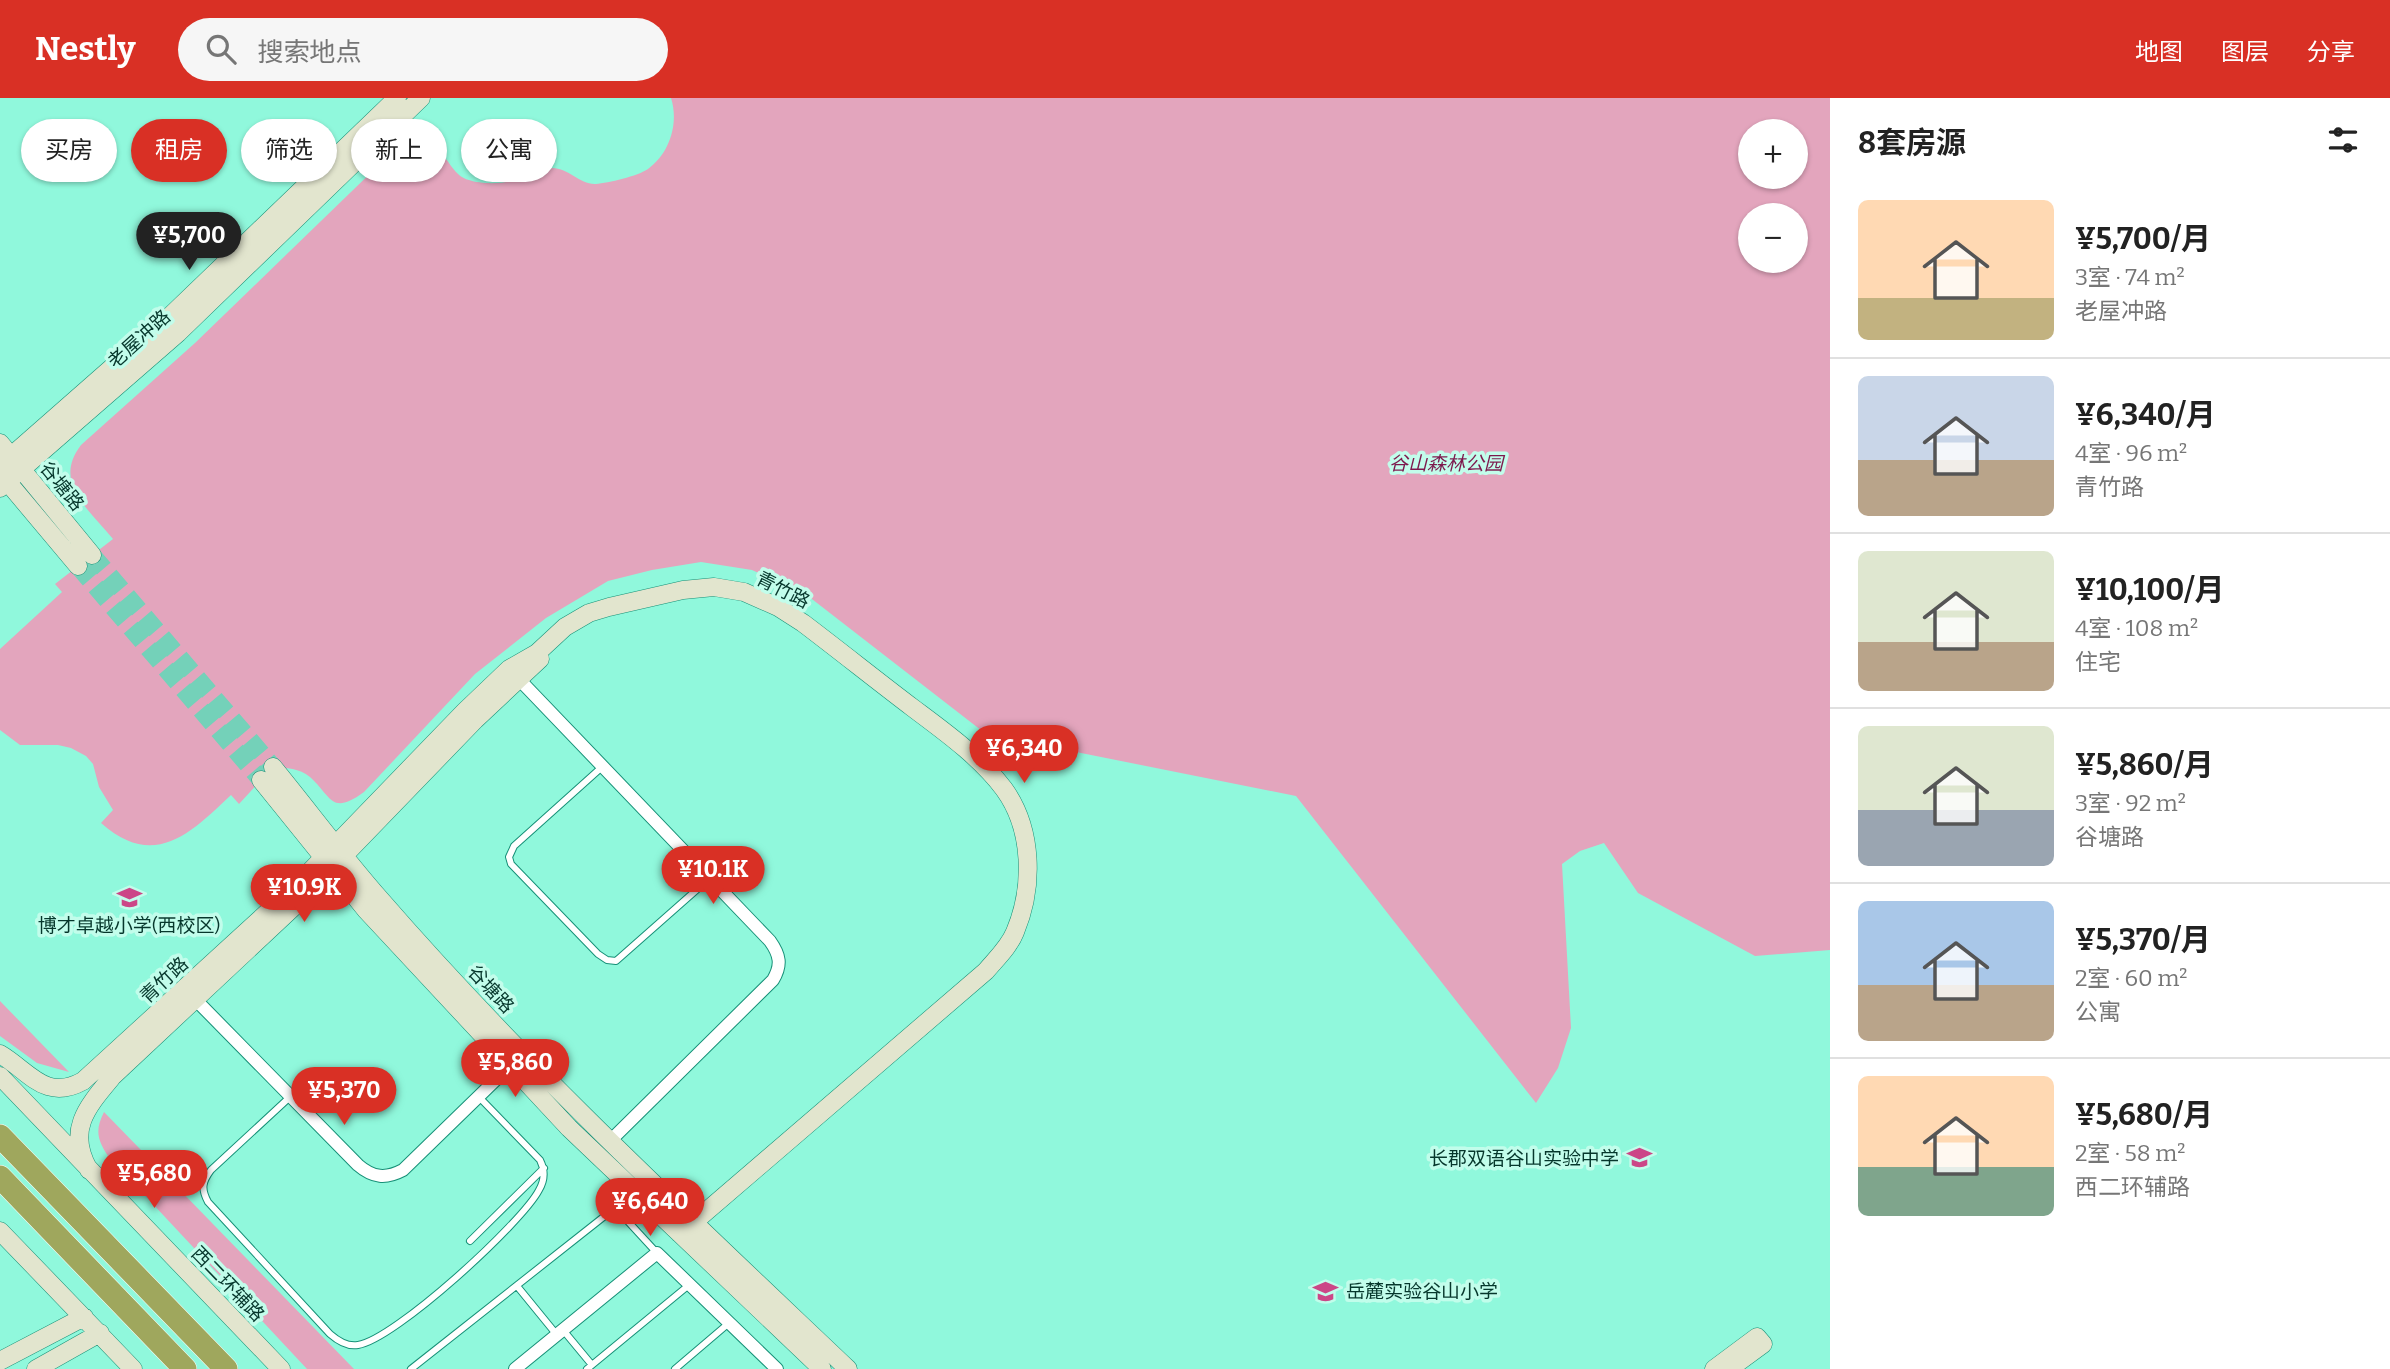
<!DOCTYPE html>
<html lang="zh">
<meta charset="utf-8">
<style>
:root{--surface:#fff;--page:#f6f6f6;--text:#222;--muted:#767676;--line:#e0e0e0;--accent:#d93025}
body{margin:0;font-family:Bitter,"Noto Sans SC",serif;background:var(--page);color:var(--text);height:100vh;display:flex;flex-direction:column;font-size:26px;white-space:nowrap}
*{box-sizing:border-box;margin:0}
p{font-size:23px;color:var(--muted)}
.icon{flex:none;width:38px;height:38px;fill:none;stroke:currentColor;stroke-width:2;stroke-linecap:round;stroke-linejoin:round}
.map{position:relative;flex:1;overflow:hidden}
.sheet{display:flex;flex-direction:column;background:var(--surface);width:560px}
.sheet>*{flex:none}
.hud{position:absolute;left:21px;top:21px;width:665px;height:63px;display:flex;gap:14px}
.tools{position:absolute;left:1738px;top:21px;display:grid;gap:14px}
.tools a{display:grid;place-items:center;width:70px;height:70px;border-radius:50%;background:var(--surface);box-shadow:0 2px 5px #0004;font-size:35px}
.price{position:absolute;translate:-50% -60px;padding:0 16px;border-radius:24px;background:var(--accent);color:#fff;font-size:23px;line-height:46px;filter:drop-shadow(0 2px 4px #0008)}
.price::after{content:'';position:absolute;left:50%;top:42px;width:21px;height:16px;margin-left:-10px;background:inherit;clip-path:polygon(0 0,100% 0,50% 100%)}
.price.active{background:#222;color:#fff}
ul{padding:0;list-style:none}
li{display:flex;align-items:center;gap:21px;height:175px;padding:0 28px}
li+li{border-top:2px solid var(--line)}
li span{display:grid;place-items:center;flex:none;width:196px;height:140px;border-radius:10px;color:#555}
li>.icon{margin-inline-start:auto}
span .icon{width:84px;height:84px;fill:#fffc;stroke-width:1}
li b{font-size:30px}
h2{display:flex;justify-content:space-between;align-items:center;height:84px;padding:0 28px;font-size:30px}
.tag{padding:0 24px;border-radius:32px;background:var(--surface);box-shadow:0 2px 5px #0004;font-size:24px;line-height:63px}
.tag.active{background:var(--accent);color:#fff}
header{display:flex;align-items:center;gap:42px;box-sizing:border-box;height:98px;padding:0 35px;background:var(--accent);color:#fff}
header strong{font-size:33px}
nav{display:flex;gap:38px;margin-inline-start:auto;font-size:24px}
.search{width:490px;height:63px;background:var(--page);display:flex;align-items:center;gap:18px;box-sizing:border-box;padding:0 24px;border-radius:38px;color:var(--muted);font-size:26px}
main{display:flex;flex:1;min-height:0}
.map>svg:first-child{display:block}
.green{fill:#e3a5bd;fill-rule:evenodd}
.lines{fill:none;stroke-linecap:round;stroke-linejoin:round}
.secondary-tunnel{stroke:#74d1b9;stroke-width:18;stroke-dasharray:18 9;stroke-linecap:butt}
.lane-casing{stroke:#169077;stroke-width:8}
.street-casing{stroke:#169077;stroke-width:14}
.secondary-casing{stroke:#169077;stroke-width:19}
.highway-casing{stroke:#fff;stroke-width:24}
.lane{stroke:#fff;stroke-width:6}
.street{stroke:#fff;stroke-width:12}
.secondary{stroke:#e2e5ce;stroke-width:18}
.highway{stroke:#9fa75d;stroke-width:23}
.labels{text-anchor:middle;dominant-baseline:central;stroke-width:7;stroke-linejoin:round;paint-order:stroke}
.street-label{font-size:19px;fill:#06372c;stroke:#c2fdeb}
.park-label{font-size:19px;font-style:italic;fill:#7d194d;stroke:#c2fdeb}
.poi-label{font-size:19px;fill:#06372c;stroke:#c2fdeb}
</style>
<header>
<strong>Nestly</strong>
<div class="search"><svg class="icon" aria-label="search" viewBox="0 0 24 24"><circle cx="10" cy="10" r="6"/><path d="M15 15l6 6"/></svg>搜索地点</div>
<nav><a>地图</a><a>图层</a><a>分享</a></nav>
</header>
<main>
<div class="map">
<svg width="1830" height="1271" viewBox="0 0 1830 1271">
<rect width="100%" height="100%" fill="#90f8dc"/>
<!-- green -->
<path class="green" d="M 671,0 L 1830,0 L 1830,852 L 1755,858 L 1638,795 L 1604,745 L 1580,753 L 1562,766 L 1571,930 L 1558,970 L 1536,1005 L 1296,698 L 986,636 L 808,498 L 752,472 L 701,464 L 652,472 L 608,483 L 546,520 L 475,576 L 364,694 C 331,718 332,699 310,679 C 299,670 287,670 273,669 L 239,706 L 231,697 C 190,736 154,772 101,725 L 113,712 L 99,689 L 93,666 L 86,658 L 71,650 L 58,647 L 20,647 L 0,632 L 0,551 L 62,494 L 55,486 L 113,441 C 89,411 52,385 81,347 L 195,245 L 414,33 C 422,40 432,45 439,53 C 450,63 454,78 469,82 C 480,86 500,86 511,83 C 524,80 538,70 552,70 C 569,70 580,87 596,86 C 608,85 638,78 648,71 C 670,55 679,25 671,0 ZM 1750,33 L 1796,33 L 1796,79 L 1750,79 ZM 1750,117 L 1796,117 L 1796,163 L 1750,163 Z
M 0,903 L 69,974 L 37,965 L 0,938 Z
M 104,1014 L 354,1271 L 307,1271 L 108,1058 C 97,1041 95,1032 104,1014 Z"/>
<g class="lines">
<!-- secondary-tunnel -->
<path class="secondary-tunnel" d="M 92,457 L 273,669
M 78,468 L 261,682"/>
<defs>
<path id="lane" d="M 602,669 L 514,748 L 509,759 L 511,766 L 598,856 L 607,862 L 616,863 L 710,780
M 291,998 L 211,1072 C 202,1084 201,1091 208,1104 L 330,1236 C 338,1243 347,1249 358,1247 C 394,1242 522,1125 539,1092 C 545,1082 545,1072 540,1062 L 479,999
M 470,1143 L 544,1070
M 517,1188 L 557,1237
M 563,1232 L 592,1267
M 411,1271 L 606,1117 L 614,1115 L 623,1118 L 657,1155
M 587,1271 L 689,1187
M 675,1271 L 729,1225"/>
<path id="street" d="M 514,576 L 770,843 C 780,857 782,867 773,882 L 609,1044
M 191,897 L 358,1067 C 373,1080 386,1081 403,1072 L 510,968
M 515,1271 L 657,1155 L 777,1271"/>
<path id="secondary" d="M 0,345 L 92,457
M 0,368 L 165,223 L 397,0
M 0,375 L 78,468
M 0,390 L 178,235 L 421,0
M 273,669 C 309,713 343,759 380,801 C 525,968 688,1119 848,1271
M 261,682 L 366,812 L 569,1030 L 822,1271
M 0,956 C 29,973 45,1004 83,983 L 293,791 L 465,613 L 509,571 L 537,555 L 565,529 L 589,515 L 609,509 L 683,492 L 714,489 L 744,494 L 778,509 L 803,525 C 840,553 876,582 913,610 C 945,634 980,659 1004,691 C 1033,731 1034,789 1015,834 C 1009,849 996,861 986,873 L 680,1136
M 0,978 L 281,1271
M 89,1072 C 66,1032 87,1009 113,978 L 302,801 L 475,622 L 540,561
M 0,1133 L 133,1271
M 0,1263 L 84,1219
M 36,1271 L 100,1235
M 1714,1271 L 1757,1239 L 1763,1246 L 1729,1271"/>
<path id="highway" d="M 0,1038 L 226,1271
M 0,1079 L 185,1271"/>
</defs>
<!-- lane casing -->
<use href="#lane" class="lane-casing"/>
<!-- street casing -->
<use href="#street" class="street-casing"/>
<!-- secondary casing -->
<use href="#secondary" class="secondary-casing"/>
<!-- highway casing -->
<use href="#highway" class="highway-casing"/>
<!-- lane -->
<use href="#lane" class="lane"/>
<!-- street -->
<use href="#street" class="street"/>
<!-- secondary -->
<use href="#secondary" class="secondary"/>
<!-- highway -->
<use href="#highway" class="highway"/>
</g>
<!-- icons -->
<defs>
<symbol id="school-bare" viewBox="-9 -9 18 18"><path d="M0-5L7-2L0 1L-7-2ZM-4 1L0 2.5L4 1V4Q0 6-4 4Z" fill="#cc4687" stroke="#c2fdeb" stroke-width="2.5" paint-order="stroke"/></symbol>
</defs>
<g fill-rule="evenodd">
<use href="#school-bare" x="112" y="782" width="35" height="35"/>
<use href="#school-bare" x="1622" y="1042" width="35" height="35"/>
<use href="#school-bare" x="1308" y="1176" width="35" height="35"/>
</g>
<g class="labels">
<!-- street labels -->
<g class="street-label">
<text transform="translate(139 241) rotate(-42)">老屋冲路</text>
<text transform="translate(62 388) rotate(51)">谷塘路</text>
<text transform="translate(783 492) rotate(27)">青竹路</text>
<text transform="translate(164 882) rotate(-43)">青竹路</text>
<text transform="translate(491 891) rotate(47)">谷塘路</text>
<text transform="translate(228 1186) rotate(46)">西二环辅路</text>
</g>
<!-- park labels -->
<g class="park-label">
<text x="1446" y="365">谷山森林公园</text>
</g>
<!-- poi labels -->
<g class="poi-label">
<text x="129" y="827">博才卓越小学(西校区)</text>
<text x="1619" y="1060" text-anchor="end">长郡双语谷山实验中学</text>
<text x="1346" y="1193" text-anchor="start">岳麓实验谷山小学</text>
</g>
</g>
</svg>
<div class="tools">
<a>+</a>
<a>−</a>
</div>
<b class="price active" style="left:189px;top:174px">¥5,700</b>
<b class="price" style="left:1024px;top:687px">¥6,340</b>
<b class="price" style="left:713px;top:808px">¥10.1K</b>
<b class="price" style="left:304px;top:826px">¥10.9K</b>
<b class="price" style="left:515px;top:1001px">¥5,860</b>
<b class="price" style="left:344px;top:1029px">¥5,370</b>
<b class="price" style="left:154px;top:1112px">¥5,680</b>
<b class="price" style="left:650px;top:1140px">¥6,640</b>
<div class="hud">
<a class="tag">买房</a>
<a class="tag active">租房</a>
<a class="tag">筛选</a>
<a class="tag">新上</a>
<a class="tag">公寓</a>
</div>
</div>
<section class="sheet">
<h2>8套房源<svg class="icon" aria-label="filters" viewBox="0 0 24 24"><path d="M4 7h16M4 17h16"/><circle cx="9" cy="7" r="2"/><circle cx="15" cy="17" r="2"/></svg></h2>
<ul>
<li><span style="background:linear-gradient(#ffd9b3 70%,#c2b280 0)"><svg class="icon" aria-label="home" viewBox="0 0 24 24"><path d="M3 11l9-7 9 7M6 9v11h12V9"/></svg></span><div><b>¥5,700/月</b><p>3室 · 74 m²</p><p>老屋冲路</p></div></li>
<li><span style="background:linear-gradient(#c9d6e8 60%,#b9a48a 0)"><svg class="icon" aria-label="home" viewBox="0 0 24 24"><path d="M3 11l9-7 9 7M6 9v11h12V9"/></svg></span><div><b>¥6,340/月</b><p>4室 · 96 m²</p><p>青竹路</p></div></li>
<li><span style="background:linear-gradient(#dfe7d0 65%,#b9a48a 0)"><svg class="icon" aria-label="home" viewBox="0 0 24 24"><path d="M3 11l9-7 9 7M6 9v11h12V9"/></svg></span><div><b>¥10,100/月</b><p>4室 · 108 m²</p><p>住宅</p></div></li>
<li><span style="background:linear-gradient(#dfe7d0 60%,#9aa5b1 0)"><svg class="icon" aria-label="home" viewBox="0 0 24 24"><path d="M3 11l9-7 9 7M6 9v11h12V9"/></svg></span><div><b>¥5,860/月</b><p>3室 · 92 m²</p><p>谷塘路</p></div></li>
<li><span style="background:linear-gradient(#a9c7e8 60%,#b9a48a 0)"><svg class="icon" aria-label="home" viewBox="0 0 24 24"><path d="M3 11l9-7 9 7M6 9v11h12V9"/></svg></span><div><b>¥5,370/月</b><p>2室 · 60 m²</p><p>公寓</p></div></li>
<li><span style="background:linear-gradient(#ffd9b3 65%,#7fa58c 0)"><svg class="icon" aria-label="home" viewBox="0 0 24 24"><path d="M3 11l9-7 9 7M6 9v11h12V9"/></svg></span><div><b>¥5,680/月</b><p>2室 · 58 m²</p><p>西二环辅路</p></div></li>
</ul>
</section>
</main>
